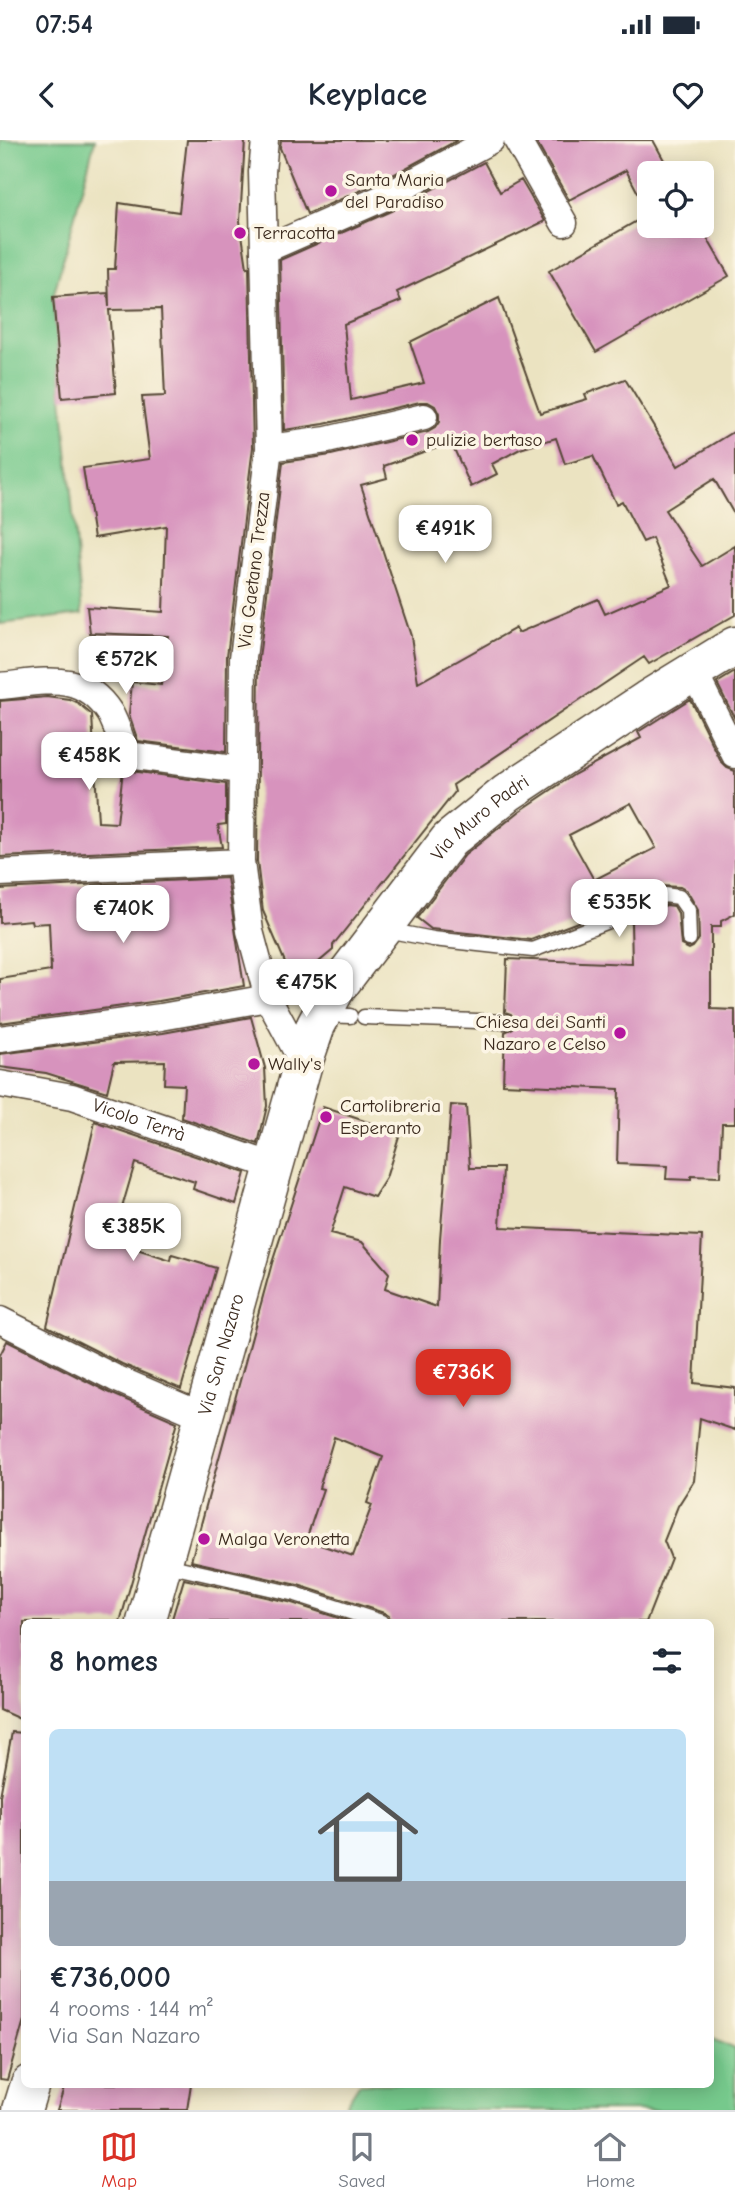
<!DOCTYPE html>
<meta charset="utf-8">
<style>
:root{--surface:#fff;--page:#f2f2f3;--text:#1f2937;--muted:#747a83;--line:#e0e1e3;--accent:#d93025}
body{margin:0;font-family:"Comic Neue",sans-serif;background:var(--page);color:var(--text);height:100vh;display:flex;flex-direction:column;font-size:26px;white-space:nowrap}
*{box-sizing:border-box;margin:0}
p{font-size:23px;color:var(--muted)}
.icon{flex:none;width:38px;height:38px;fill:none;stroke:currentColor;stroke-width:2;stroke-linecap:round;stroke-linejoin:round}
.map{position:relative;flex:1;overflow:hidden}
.drawer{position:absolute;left:21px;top:1479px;width:693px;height:469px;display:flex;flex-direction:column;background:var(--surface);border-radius:10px;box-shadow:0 4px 18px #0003}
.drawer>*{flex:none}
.buttons{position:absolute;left:637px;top:21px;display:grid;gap:14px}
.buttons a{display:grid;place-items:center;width:77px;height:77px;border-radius:10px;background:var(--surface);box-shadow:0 4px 18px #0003;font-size:35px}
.price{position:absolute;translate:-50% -60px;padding:0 16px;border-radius:14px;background:#fff;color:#222;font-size:23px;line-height:46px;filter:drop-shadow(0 2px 4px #0008)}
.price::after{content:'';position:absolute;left:50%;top:42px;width:21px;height:16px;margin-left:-10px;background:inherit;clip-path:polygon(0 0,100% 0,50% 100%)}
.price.current{background:var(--accent);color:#fff}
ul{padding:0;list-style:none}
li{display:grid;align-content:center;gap:14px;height:371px;padding:0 28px}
li span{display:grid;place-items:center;height:217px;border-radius:10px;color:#555}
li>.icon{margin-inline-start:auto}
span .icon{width:126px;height:126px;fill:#fffc;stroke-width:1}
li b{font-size:30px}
h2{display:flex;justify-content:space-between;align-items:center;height:84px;padding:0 28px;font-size:30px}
.status{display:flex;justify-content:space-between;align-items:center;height:49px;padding:0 35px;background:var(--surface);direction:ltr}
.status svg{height:19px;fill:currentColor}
header{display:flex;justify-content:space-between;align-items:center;height:91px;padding:0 28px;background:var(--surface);font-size:32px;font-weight:800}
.menu{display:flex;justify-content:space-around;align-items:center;height:98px;border-top:2px solid var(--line);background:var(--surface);font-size:19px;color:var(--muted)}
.menu a{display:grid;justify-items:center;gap:4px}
.menu .current{color:var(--accent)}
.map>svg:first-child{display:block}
.green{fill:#76c98c;stroke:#587a55;stroke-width:2}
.building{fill:#d793bd;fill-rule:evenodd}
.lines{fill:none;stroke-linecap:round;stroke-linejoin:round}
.lane-casing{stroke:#554636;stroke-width:17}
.street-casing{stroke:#554636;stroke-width:29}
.secondary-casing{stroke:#554636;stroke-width:41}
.lane{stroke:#fff;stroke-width:14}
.street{stroke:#fff;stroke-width:26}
.secondary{stroke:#fff;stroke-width:38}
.poi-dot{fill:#b5179e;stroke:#fcf5e5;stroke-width:2.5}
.labels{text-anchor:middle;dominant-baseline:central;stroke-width:7;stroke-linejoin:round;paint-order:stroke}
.poi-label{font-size:19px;fill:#3b2a1e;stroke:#fcf5e5;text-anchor:start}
.street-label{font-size:19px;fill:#3b2a1e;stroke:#fcf5e5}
</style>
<div class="status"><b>07:54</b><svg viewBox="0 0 49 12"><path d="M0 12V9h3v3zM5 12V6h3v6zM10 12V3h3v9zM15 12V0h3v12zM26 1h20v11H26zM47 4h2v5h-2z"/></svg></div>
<header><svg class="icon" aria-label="back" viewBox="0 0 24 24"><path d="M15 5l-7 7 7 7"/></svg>Keyplace<svg class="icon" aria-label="heart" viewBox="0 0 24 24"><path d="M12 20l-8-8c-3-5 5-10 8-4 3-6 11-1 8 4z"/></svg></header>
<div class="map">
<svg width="735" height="1970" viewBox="0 0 735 1970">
<rect width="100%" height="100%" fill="#fcf5e5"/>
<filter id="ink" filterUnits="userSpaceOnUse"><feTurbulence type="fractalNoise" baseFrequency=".0143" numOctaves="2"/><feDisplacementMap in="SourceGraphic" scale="14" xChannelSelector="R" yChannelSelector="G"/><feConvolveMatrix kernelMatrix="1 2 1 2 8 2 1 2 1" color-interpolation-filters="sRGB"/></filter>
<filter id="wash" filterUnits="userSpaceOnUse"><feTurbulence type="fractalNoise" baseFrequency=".00686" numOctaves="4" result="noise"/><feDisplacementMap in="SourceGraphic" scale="28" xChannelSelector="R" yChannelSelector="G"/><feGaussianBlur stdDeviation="1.57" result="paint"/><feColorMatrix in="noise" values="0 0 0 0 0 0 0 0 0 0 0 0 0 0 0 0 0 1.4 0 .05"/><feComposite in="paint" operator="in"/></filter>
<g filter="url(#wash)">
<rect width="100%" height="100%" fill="#ebe3c1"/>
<!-- green -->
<path class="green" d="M 0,0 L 95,0 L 53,157 L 82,474 L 0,484 Z
M 711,1898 L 735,1909 L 735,1970 L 342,1970 L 359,1944 L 710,1944 Z"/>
<g id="blocks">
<!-- building -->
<path class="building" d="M 187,0 L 245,0 L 240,81 L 247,128 L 249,127 L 253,307 L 227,516 L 226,612 L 138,601 L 129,575 L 132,542 L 161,545 L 168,496 L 90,493 L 87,467 L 163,472 L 166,386 L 94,398 L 83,328 L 150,319 L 142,257 L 165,256 L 161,169 L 109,170 L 116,253 L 62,258 L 53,157 L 108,153 L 109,167 L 108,129 L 115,129 L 119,63 L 179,72 Z
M 281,0 L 458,0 L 378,43 L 307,74 L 280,8 Z
M 535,0 L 653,0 L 671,33 L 649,33 L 649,74 L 626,30 L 569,60 Z
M 484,22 L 500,52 L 521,40 L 545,81 L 397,152 L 401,161 L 344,184 L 351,260 L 424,243 L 410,202 L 499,158 L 540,273 L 587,259 L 585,254 L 625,239 L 678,326 L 735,291 L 735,376 L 714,339 L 665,370 L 702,426 L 735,406 L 735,475 L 649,524 L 644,517 L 453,645 L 455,652 L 333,805 L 333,810 L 294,843 L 263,771 L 257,721 L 259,519 L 283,322 L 331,315 L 428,292 L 435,288 L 439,282 L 439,274 L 435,266 L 428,262 L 420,262 L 324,284 L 284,290 L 280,120 L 391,71 ZM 556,298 L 565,324 L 593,316 L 616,364 L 622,361 L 643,402 L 652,398 L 671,445 L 605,474 L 598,459 L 518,493 L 516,488 L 418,543 L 411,496 L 361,345 L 387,338 L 384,326 L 451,302 L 471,347 L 497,334 L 492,324 L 520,309 Z
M 649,74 L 649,86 L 700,86 L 729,136 L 596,212 L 549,131 Z
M 735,532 L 735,579 L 717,543 Z
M 47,557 L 70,560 L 79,564 L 92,575 L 98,682 L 117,683 L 123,630 L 226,644 L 226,684 L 218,685 L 222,707 L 0,717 L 0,561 Z
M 690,559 L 721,622 L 727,628 L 735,631 L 735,774 L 721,781 L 721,787 L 711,787 L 711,869 L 735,870 L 735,983 L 722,983 L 720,1037 L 691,1036 L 691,1040 L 666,1039 L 667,1026 L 617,1024 L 619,949 L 503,944 L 505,892 L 513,888 L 515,882 L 511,874 L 505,872 L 507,819 L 632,824 L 631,782 L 666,765 L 674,766 L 678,773 L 681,805 L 689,809 L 693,807 L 699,799 L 698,770 L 687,751 L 680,747 L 660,746 L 627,763 L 531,800 L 431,789 L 417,778 L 465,715 L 520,671 L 575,634 L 641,598 L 638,592 ZM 631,663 L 656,708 L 594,740 L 569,695 Z
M 227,738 L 244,846 L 159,861 L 0,883 L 0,839 L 51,831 L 49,783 L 32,784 L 31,780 L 0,783 L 0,749 Z
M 251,877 L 265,928 L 267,966 L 258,1004 L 182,978 L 184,945 L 164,944 L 165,921 L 114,922 L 107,952 L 46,933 L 0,927 L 0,914 L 163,893 Z
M 451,965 L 466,966 L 470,1028 L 503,1028 L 500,1087 L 702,1096 L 694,1243 L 735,1248 L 735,1290 L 700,1278 L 694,1341 L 678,1366 L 664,1401 L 671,1418 L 646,1482 L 390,1482 L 389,1476 L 384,1473 L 298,1445 L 191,1421 L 272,1123 L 323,967 L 400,993 L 386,1038 L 374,1057 L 345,1047 L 330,1094 L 362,1102 L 389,1133 L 385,1149 L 437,1167 L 440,1099 ZM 334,1297 L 383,1317 L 367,1363 L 372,1365 L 353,1416 L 306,1400 L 323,1349 L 319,1348 Z
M 95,982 L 245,1033 L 236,1064 L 193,1049 L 195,1042 L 135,1023 L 112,1102 L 171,1121 L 172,1115 L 216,1128 L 181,1249 L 122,1224 L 47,1186 Z
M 7,1201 L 108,1252 L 177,1282 L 120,1482 L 24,1482 L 24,1581 L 0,1570 L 0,1215 Z
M 184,1439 L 292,1463 L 351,1482 L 171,1482 Z
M 12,1592 L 24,1593 L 24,1880 L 7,1940 L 0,1939 L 0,1656 Z
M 65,1944 L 191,1944 L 187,1970 L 57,1970 Z"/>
</g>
</g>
<g filter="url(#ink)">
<use href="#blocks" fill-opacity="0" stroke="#554636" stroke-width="2"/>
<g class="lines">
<defs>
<path id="lane" d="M 386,790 L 433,799 L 533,810 L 631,772 L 664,755 L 679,757 L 688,770 L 689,799
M 323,875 L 350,876
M 364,877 L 505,882
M 162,1424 L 295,1454 L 381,1482"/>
<g id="street">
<path d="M 265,0 L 262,32 L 269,308 L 243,518 L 241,722 L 250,791 L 268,858 L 303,923"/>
<path d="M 517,0 L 564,83"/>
<path d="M 264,110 L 385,57 L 491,0"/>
<path d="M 269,308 L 327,300 L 424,277"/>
<path d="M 694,532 L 735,615"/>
<path d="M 0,546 C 44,542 82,530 110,573 C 117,585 121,602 127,615 L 241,630"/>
<path d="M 0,733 L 241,722"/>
<path d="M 0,899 L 161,877 L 268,858"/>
<path id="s1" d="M 0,944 L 72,957 L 273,1026"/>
<path d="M 0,1180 L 115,1238 L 203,1276"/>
</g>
<g id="secondary">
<path id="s2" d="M 146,1482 L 303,923 L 316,885 L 335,850 L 449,700 L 507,653 L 647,560 L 735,506"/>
<path d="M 22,1970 L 30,1944"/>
</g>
</defs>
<!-- lane casing -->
<use href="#lane" class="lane-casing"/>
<!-- street casing -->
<use href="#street" class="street-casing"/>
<!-- secondary casing -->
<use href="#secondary" class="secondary-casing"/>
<!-- lane -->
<use href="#lane" class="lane"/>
<!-- street -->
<use href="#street" class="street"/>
<!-- secondary -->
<use href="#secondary" class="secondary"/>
</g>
</g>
<!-- markers -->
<g class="poi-dot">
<circle cx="331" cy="51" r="7"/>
<circle cx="240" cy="93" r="7"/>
<circle cx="412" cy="300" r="7"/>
<circle cx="620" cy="893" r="7"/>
<circle cx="254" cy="924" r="7"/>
<circle cx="326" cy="977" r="7"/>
<circle cx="204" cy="1399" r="7"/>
</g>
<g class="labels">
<!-- poi labels -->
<g class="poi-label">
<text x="345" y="40">Santa Maria<tspan x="345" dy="22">del Paradiso</tspan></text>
<text x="254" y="93">Terracotta</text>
<text x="426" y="300">pulizie bertaso</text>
<text x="606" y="882" text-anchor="end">Chiesa dei Santi<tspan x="606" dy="22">Nazaro e Celso</tspan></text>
<text x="268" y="924">Wally's</text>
<text x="340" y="966">Cartolibreria<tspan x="340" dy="22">Esperanto</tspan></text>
<text x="218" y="1399">Malga Veronetta</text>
</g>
<!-- street labels -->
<g class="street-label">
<text transform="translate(254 430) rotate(-83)">Via Gaetano Trezza</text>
<text stroke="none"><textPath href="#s2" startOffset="887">Via Muro Padri</textPath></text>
<text stroke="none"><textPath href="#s1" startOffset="144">Vicolo Terrà</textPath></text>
<text stroke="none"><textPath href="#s2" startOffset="278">Via San Nazaro</textPath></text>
</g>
</g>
</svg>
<div class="buttons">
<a><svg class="icon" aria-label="locate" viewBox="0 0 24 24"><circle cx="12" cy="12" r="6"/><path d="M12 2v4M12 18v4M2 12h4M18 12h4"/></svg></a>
</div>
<b class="price" style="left:445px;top:425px">€491K</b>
<b class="price" style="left:126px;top:556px">€572K</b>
<b class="price" style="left:89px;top:652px">€458K</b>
<b class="price" style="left:619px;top:799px">€535K</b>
<b class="price" style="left:123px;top:805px">€740K</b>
<b class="price" style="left:306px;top:879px">€475K</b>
<b class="price" style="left:133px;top:1123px">€385K</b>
<b class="price current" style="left:463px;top:1269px">€736K</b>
<section class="drawer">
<h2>8 homes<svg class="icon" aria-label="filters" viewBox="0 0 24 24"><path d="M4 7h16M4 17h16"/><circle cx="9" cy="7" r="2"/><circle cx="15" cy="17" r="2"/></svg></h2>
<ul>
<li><span style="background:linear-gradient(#bfe0f5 70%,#9aa5b1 0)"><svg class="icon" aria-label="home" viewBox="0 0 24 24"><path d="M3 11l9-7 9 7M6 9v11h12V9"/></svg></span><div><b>€736,000</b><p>4 rooms · 144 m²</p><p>Via San Nazaro</p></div></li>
</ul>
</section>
</div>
<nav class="menu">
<a class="current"><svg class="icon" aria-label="map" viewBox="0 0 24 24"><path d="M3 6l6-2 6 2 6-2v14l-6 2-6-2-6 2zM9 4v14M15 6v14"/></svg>Map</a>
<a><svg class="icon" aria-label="saved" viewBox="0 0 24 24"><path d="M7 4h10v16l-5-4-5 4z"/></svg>Saved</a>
<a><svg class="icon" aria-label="home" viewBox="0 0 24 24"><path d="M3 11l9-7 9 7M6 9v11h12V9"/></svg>Home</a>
</nav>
